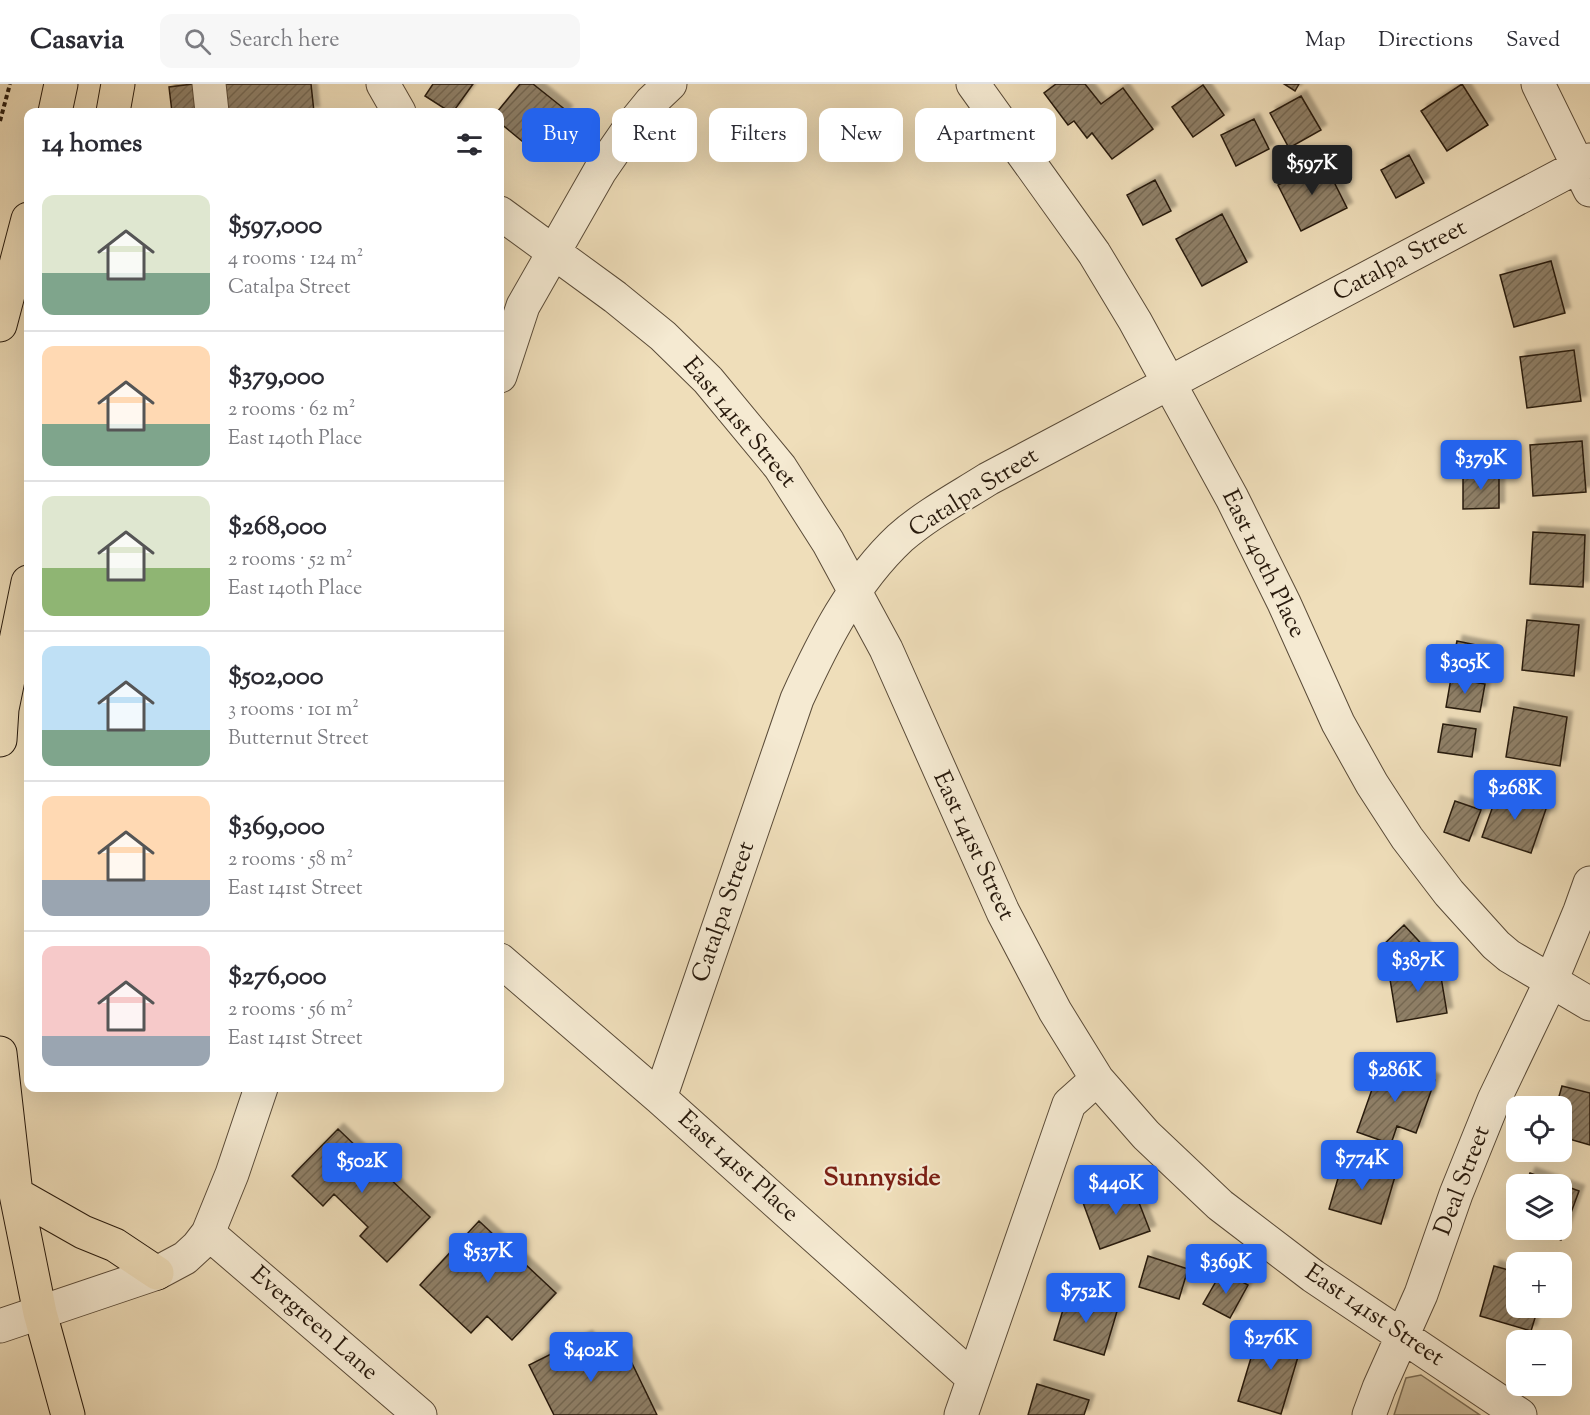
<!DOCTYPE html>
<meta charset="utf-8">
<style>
:root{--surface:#fff;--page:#f7f7f7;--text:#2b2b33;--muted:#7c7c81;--line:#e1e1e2;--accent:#2563eb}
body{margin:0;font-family:"Sorts Mill Goudy",serif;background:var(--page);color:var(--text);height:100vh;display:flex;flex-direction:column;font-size:22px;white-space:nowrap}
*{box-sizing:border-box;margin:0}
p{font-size:20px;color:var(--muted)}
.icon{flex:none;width:33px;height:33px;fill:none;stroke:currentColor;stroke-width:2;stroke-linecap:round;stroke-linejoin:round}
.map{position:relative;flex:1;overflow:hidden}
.sheet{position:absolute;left:24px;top:24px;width:480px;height:984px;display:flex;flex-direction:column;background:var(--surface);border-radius:12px;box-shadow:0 6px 24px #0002}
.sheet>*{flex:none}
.hud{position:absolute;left:522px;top:24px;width:570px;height:54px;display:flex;gap:12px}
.controls{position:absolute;left:1506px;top:1012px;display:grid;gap:12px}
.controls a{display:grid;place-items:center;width:66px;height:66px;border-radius:12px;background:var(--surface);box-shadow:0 6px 24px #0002;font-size:30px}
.price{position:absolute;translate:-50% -51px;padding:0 14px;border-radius:6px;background:var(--accent);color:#fff;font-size:20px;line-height:39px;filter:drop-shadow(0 2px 3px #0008)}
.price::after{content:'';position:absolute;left:50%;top:36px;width:18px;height:14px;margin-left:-9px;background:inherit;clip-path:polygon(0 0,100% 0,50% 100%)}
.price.active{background:#222;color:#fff}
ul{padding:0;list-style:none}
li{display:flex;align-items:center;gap:18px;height:150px;padding:0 18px}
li+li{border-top:2px solid var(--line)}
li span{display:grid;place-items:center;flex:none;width:168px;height:120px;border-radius:12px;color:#555}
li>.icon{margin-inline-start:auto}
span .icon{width:72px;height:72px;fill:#fffc;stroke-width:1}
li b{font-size:26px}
h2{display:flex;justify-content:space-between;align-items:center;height:72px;padding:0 18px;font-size:26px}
.tag{padding:0 21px;border-radius:12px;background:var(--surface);box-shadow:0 6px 24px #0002;font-size:21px;line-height:54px}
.tag.active{background:var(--accent);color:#fff}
header{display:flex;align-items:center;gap:36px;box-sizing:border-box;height:84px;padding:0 30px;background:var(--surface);border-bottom:2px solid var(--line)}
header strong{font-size:28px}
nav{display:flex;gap:33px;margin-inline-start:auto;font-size:21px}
.search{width:420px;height:54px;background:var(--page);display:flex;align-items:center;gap:15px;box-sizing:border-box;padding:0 21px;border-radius:12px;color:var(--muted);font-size:22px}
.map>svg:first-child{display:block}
.green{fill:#cdbd9d;stroke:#7a6c55;stroke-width:1.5}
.building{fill:url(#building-hatch);stroke:#281a0d;stroke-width:1.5;filter:url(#shadow)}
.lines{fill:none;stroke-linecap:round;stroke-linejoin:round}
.minor-casing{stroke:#5a4b38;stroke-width:35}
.major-casing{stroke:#281a0d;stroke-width:35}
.path{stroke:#281a0d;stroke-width:4;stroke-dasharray:4.5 3;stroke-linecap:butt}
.minor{stroke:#f5ead2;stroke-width:33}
.major{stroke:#efdeba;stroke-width:33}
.labels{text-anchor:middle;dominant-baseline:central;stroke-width:4.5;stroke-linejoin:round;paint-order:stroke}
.street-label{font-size:24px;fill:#281a0d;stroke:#f5ead2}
.neighbourhood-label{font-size:26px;font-weight:bold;fill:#7a1f14;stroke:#f5ead2}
</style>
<header>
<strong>Casavia</strong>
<div class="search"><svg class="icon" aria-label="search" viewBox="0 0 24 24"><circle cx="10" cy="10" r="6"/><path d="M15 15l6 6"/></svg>Search here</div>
<nav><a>Map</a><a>Directions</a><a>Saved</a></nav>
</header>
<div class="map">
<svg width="1590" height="1331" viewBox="0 0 1590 1331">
<defs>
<pattern id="building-hatch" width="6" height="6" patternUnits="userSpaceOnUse" patternTransform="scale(1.5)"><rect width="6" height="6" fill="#8f8067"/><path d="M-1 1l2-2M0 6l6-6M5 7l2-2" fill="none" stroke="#756853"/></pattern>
<filter id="shadow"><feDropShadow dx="5.5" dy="-5.5" stdDeviation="1.5" flood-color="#0004"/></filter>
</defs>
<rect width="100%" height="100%" fill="#efdeba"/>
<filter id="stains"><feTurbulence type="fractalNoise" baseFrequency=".00333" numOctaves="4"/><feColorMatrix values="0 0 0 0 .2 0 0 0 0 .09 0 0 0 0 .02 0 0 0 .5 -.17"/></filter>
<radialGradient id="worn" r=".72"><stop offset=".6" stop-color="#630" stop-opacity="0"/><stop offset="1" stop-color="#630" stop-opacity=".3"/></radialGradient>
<!-- green -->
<path class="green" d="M 1421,1291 L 1480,1331 L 1394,1331 L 1406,1294 Z"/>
<!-- building -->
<path class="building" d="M 193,0 L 311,0 L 314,28 L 172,28 L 169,3 Z
M 433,0 L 473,0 L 453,28 L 450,28 L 425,12 Z
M 520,0 L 533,0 L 567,27 L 534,67 L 500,39 L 500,28 L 497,28 Z
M 1056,0 L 1085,0 L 1101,20 L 1123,4 L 1153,45 L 1112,75 L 1092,49 L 1087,54 L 1074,37 L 1068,41 L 1044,9 Z
M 1284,0 L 1299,0 L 1295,7 Z
M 1462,0 L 1488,41 L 1447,67 L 1421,27 Z
M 1203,1 L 1224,31 L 1193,53 L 1172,23 Z
M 1301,12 L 1321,46 L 1289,64 L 1270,29 Z
M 1254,35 L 1269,65 L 1236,82 L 1221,51 Z
M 1409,71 L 1424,99 L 1396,114 L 1381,86 Z
M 1324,78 L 1347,124 L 1301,147 L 1278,101 Z
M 1155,96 L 1171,127 L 1143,141 L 1127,111 Z
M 1222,130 L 1247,178 L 1202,202 L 1176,155 Z
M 1551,177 L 1565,229 L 1514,243 L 1500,191 Z
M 1574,266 L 1581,317 L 1527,324 L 1520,273 Z
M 1582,357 L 1586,408 L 1533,412 L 1530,361 Z
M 1463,390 L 1499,390 L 1499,424 L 1463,425 Z
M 1533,448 L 1585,451 L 1583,503 L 1530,500 Z
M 1527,536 L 1579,541 L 1574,592 L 1522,586 Z
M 1457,557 L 1491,564 L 1485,596 L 1450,589 Z
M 1451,594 L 1485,600 L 1480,628 L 1446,623 Z
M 1514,623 L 1567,633 L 1560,682 L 1506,673 Z
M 1443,640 L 1476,645 L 1472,673 L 1438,668 Z
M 1499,705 L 1547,722 L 1531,769 L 1482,753 Z
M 1455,717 L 1481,726 L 1469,757 L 1444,748 Z
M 1404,841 L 1428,867 L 1404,889 L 1380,864 Z
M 1439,881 L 1447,929 L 1397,938 L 1389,889 Z
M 1382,977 L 1435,996 L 1416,1049 L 1397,1042 L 1391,1060 L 1357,1048 Z
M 1562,1002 L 1590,1009 L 1590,1061 L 1562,1053 L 1562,1023 L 1556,1023 Z
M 338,1045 L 430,1133 L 387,1178 L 360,1152 L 368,1143 L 334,1110 L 323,1122 L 292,1092 Z
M 1344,1074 L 1396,1089 L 1381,1140 L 1329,1125 Z
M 1530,1089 L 1579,1107 L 1561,1156 L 1536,1146 L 1562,1146 L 1562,1101 L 1525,1101 Z
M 1131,1098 L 1150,1147 L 1100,1165 L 1082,1116 Z
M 479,1137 L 556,1209 L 512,1256 L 487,1232 L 471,1249 L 420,1201 Z
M 1148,1172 L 1188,1185 L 1179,1215 L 1139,1203 Z
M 1494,1182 L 1516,1188 L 1516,1224 L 1538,1224 L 1531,1247 L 1480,1232 Z
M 1222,1187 L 1248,1201 L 1230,1234 L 1203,1220 Z
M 1068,1209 L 1118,1224 L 1104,1271 L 1054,1256 Z
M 1260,1244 L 1303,1256 L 1281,1330 L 1238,1317 Z
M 587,1252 L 602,1282 L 627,1269 L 657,1331 L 554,1331 L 529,1281 Z
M 1037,1300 L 1089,1316 L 1084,1331 L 1028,1331 Z"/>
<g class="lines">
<defs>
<path id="minor" d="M 209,0 L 212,28
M 383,0 L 399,28
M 973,0 L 1094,169 L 1135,237 L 1232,414 L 1284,519 L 1338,639 L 1372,700 L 1407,754 L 1449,809 L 1496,861 L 1509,872 L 1590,920
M 1538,0 L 1590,106
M 500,129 L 615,213 L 663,252 L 708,296 L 780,383 L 828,458 L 886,565 L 1003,828 L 1055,927 L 1097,995 L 1146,1051 L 1220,1121 L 1313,1192 L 1520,1331
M 500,292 L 523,222 L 600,87 L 629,45 L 651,18 L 670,0
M 500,876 L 660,1014 L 973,1294
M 660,1014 L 797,615 C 823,558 853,498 900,454 C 926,431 958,414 988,395 L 1590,76
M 208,1149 L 420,1331
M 0,1242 L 157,1189 L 185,1174 L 198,1162 L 208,1149 L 232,1090 L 261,1004
M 961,1331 L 1069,1020 L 1097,995
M 1369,1331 L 1379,1304 L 1421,1210 L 1456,1110 L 1494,1016 L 1551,897 L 1580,827 L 1590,799"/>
<path id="major" d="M 55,28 L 61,0
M 113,28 L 118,0
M 0,241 L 28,135
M 0,656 L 2,625 L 28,498
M 0,969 L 16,1110 L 40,1229 L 68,1331
M 16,1110 L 83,1148 L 115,1161 L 157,1189"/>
</defs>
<!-- minor casing -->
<use href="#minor" class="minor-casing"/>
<!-- major casing -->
<use href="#major" class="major-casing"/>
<!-- path -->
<path class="path" d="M 0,37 L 10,0"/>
<!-- minor -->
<use href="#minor" class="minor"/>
<!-- major -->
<use href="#major" class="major"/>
</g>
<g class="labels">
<!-- street labels -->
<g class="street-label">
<text transform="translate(1400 177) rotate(-28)">Catalpa Street</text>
<text transform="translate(739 339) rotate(50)">East 141st Street</text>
<text transform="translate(974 409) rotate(-32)">Catalpa Street</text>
<text transform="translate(1263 480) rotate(64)">East 140th Place</text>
<text transform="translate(973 762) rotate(65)">East 141st Street</text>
<text transform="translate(724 828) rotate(-71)">Catalpa Street</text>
<text transform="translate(738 1083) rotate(42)">East 141st Place</text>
<text transform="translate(1463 1097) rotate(-69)">Deal Street</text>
<text transform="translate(1374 1232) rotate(34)">East 141st Street</text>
<text transform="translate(314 1240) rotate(41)">Evergreen Lane</text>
</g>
<!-- neighbourhood labels -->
<g class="neighbourhood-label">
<text x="882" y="1094">Sunnyside</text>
</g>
</g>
<rect width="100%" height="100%" filter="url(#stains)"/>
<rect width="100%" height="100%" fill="url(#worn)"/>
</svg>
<div class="controls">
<a><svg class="icon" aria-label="locate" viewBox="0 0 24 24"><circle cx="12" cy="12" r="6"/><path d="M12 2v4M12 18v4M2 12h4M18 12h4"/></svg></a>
<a><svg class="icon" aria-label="layers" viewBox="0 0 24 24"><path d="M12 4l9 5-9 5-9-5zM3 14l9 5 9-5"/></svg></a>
<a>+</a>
<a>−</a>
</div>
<b class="price active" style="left:1312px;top:112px">$597K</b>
<b class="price" style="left:1481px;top:407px">$379K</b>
<b class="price" style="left:1465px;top:611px">$305K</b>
<b class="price" style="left:1515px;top:737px">$268K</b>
<b class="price" style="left:1418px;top:909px">$387K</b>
<b class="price" style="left:1395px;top:1019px">$286K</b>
<b class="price" style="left:1362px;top:1107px">$774K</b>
<b class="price" style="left:362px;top:1110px">$502K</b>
<b class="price" style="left:1116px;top:1132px">$440K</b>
<b class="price" style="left:488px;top:1200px">$537K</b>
<b class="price" style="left:1226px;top:1211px">$369K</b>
<b class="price" style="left:1086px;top:1240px">$752K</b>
<b class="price" style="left:1271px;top:1287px">$276K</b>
<b class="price" style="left:591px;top:1299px">$402K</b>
<div class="hud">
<a class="tag active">Buy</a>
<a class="tag">Rent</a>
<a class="tag">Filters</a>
<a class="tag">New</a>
<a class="tag">Apartment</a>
</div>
<section class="sheet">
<h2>14 homes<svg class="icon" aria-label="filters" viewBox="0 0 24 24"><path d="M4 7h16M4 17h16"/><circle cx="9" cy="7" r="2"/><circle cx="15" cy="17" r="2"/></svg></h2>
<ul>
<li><span style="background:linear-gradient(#dfe7d0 65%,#7fa58c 0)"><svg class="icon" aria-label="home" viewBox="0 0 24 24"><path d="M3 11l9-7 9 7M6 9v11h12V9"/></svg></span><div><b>$597,000</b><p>4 rooms · 124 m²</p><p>Catalpa Street</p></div></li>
<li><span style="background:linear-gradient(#ffd9b3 65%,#7fa58c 0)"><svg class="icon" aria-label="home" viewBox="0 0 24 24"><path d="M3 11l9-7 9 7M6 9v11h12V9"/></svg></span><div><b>$379,000</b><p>2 rooms · 62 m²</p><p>East 140th Place</p></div></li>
<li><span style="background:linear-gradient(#dfe7d0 60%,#8fb573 0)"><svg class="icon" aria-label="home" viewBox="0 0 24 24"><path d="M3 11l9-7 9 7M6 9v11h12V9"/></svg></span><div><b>$268,000</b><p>2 rooms · 52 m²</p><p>East 140th Place</p></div></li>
<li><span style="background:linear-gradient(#bfe0f5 70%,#7fa58c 0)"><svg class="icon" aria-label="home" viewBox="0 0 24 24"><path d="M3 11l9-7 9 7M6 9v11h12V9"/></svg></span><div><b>$502,000</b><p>3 rooms · 101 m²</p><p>Butternut Street</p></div></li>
<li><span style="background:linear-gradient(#ffd9b3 70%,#9aa5b1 0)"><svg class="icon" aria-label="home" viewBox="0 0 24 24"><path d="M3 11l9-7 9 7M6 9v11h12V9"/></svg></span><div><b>$369,000</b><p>2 rooms · 58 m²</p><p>East 141st Street</p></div></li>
<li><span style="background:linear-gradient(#f6c9c9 75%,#9aa5b1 0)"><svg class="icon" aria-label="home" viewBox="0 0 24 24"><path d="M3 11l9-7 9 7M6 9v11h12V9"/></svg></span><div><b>$276,000</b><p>2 rooms · 56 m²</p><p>East 141st Street</p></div></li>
</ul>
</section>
</div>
